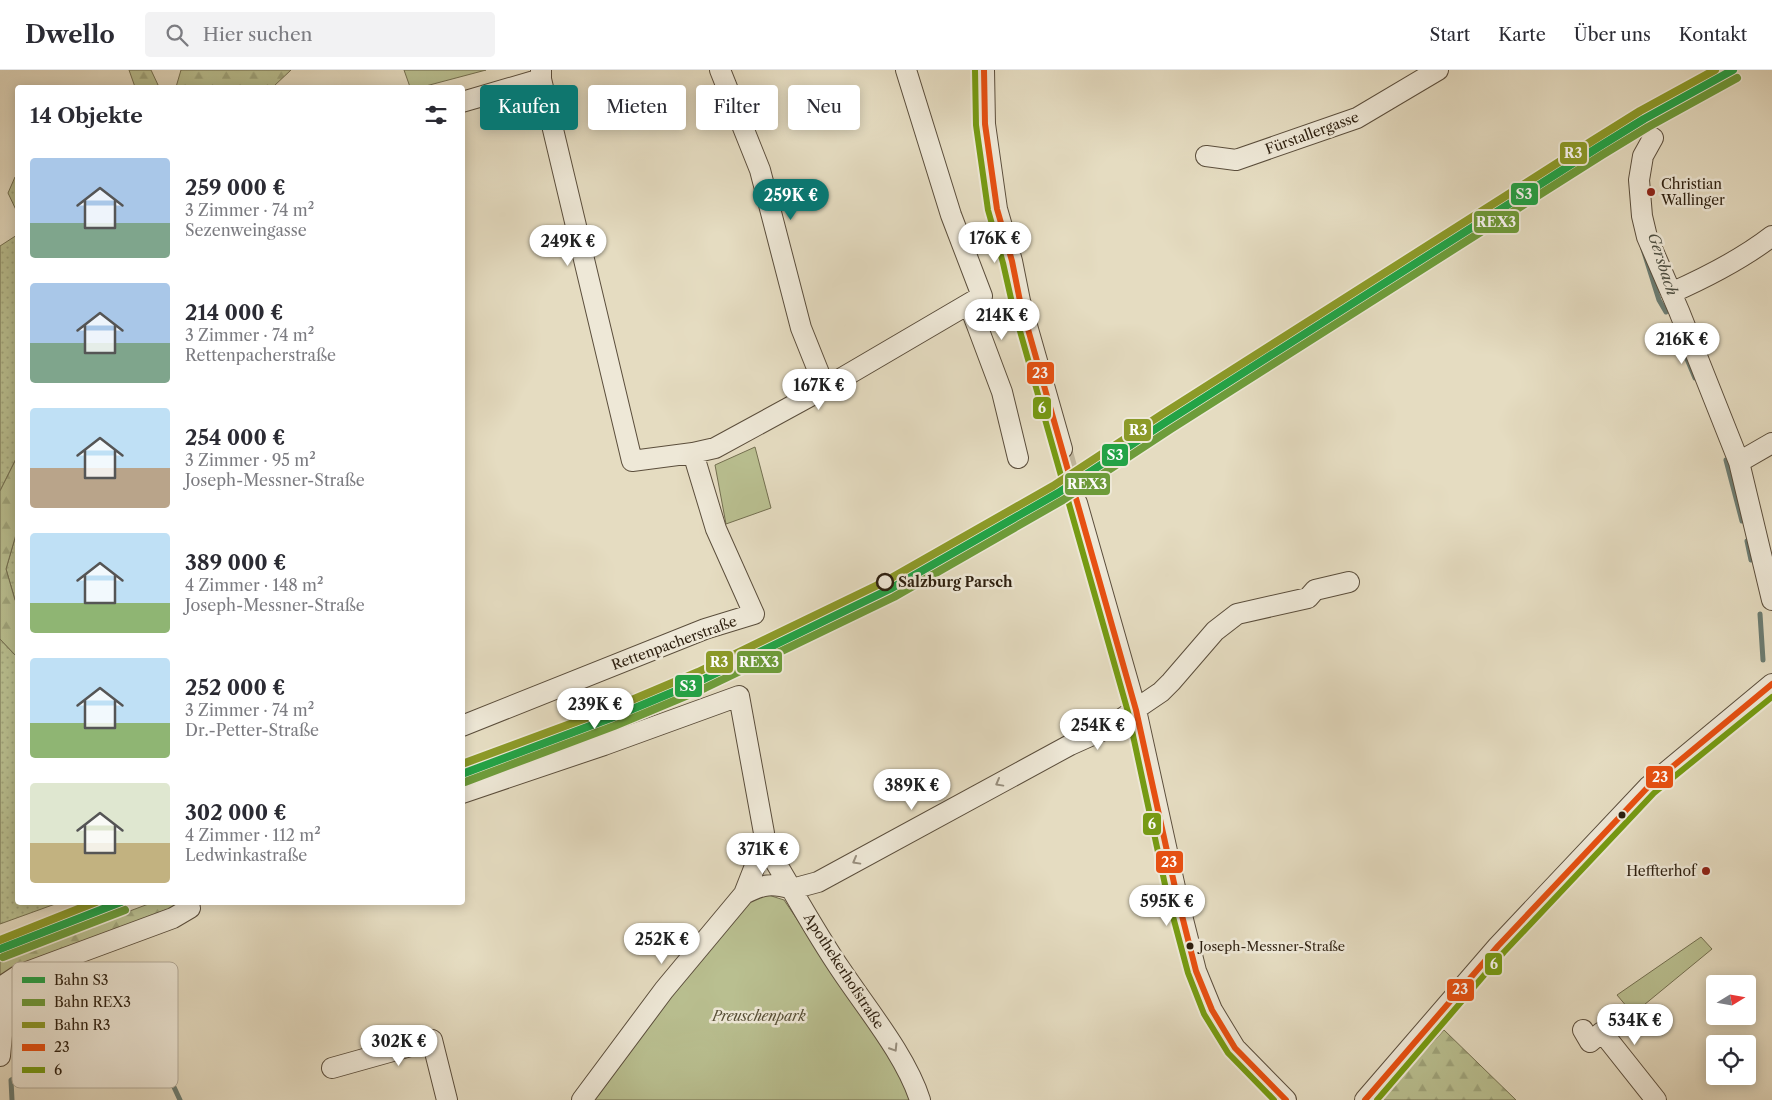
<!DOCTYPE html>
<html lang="de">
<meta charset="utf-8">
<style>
:root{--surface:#fff;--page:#f2f2f3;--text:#2b2b33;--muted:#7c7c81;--line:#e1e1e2;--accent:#0f766e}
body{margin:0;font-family:"Libre Caslon Text",serif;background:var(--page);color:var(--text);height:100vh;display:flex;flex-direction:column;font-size:19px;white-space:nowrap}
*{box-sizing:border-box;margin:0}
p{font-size:16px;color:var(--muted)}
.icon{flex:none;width:28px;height:28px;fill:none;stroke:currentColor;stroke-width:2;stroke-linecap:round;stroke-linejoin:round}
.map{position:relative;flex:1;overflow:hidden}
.panel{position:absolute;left:15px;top:15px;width:450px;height:820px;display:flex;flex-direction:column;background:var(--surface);border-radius:5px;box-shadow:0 2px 12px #0003}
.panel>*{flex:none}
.banner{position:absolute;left:480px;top:15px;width:475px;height:45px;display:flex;gap:10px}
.needle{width:32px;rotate:79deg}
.tools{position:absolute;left:1706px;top:905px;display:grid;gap:10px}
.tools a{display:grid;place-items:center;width:50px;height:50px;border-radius:5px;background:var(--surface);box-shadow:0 2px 12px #0003;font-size:25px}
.price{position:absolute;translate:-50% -42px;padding:0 11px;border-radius:18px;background:#fff;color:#222;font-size:16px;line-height:32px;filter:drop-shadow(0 1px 2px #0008)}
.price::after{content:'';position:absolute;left:50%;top:30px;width:15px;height:11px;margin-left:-8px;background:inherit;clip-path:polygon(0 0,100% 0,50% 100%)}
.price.current{background:var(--accent);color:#fff}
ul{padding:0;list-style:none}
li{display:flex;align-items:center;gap:15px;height:125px;padding:0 15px}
li span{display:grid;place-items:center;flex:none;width:140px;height:100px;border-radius:5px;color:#555}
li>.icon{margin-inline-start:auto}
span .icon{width:60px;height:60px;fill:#fffc;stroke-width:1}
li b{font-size:21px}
h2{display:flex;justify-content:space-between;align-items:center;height:60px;padding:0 15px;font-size:21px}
.chip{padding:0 18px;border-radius:5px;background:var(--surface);box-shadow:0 2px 12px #0003;font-size:18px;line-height:45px}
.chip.current{background:var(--accent);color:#fff}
header{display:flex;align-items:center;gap:30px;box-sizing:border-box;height:70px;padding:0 25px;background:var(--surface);border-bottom:1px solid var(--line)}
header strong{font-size:24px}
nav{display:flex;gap:28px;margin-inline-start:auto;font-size:18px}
.search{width:350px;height:45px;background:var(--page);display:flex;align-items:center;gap:12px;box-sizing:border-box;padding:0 18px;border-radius:5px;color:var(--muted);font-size:19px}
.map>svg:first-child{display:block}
.grass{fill:url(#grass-dots);stroke:#736f50}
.forest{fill:url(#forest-firs);stroke:#736f50}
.park{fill:#b9bf90;stroke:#736f50}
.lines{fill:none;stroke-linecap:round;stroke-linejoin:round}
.stream{stroke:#6c7d73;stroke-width:5}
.minor-tunnel{stroke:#c0b69d;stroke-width:20;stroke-dasharray:20 10;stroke-linecap:butt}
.minor-casing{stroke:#5b4e3c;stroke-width:22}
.minor{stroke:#eee8d7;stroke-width:20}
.bus-1-casing{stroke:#eee8d7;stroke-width:10}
.bus-2-casing{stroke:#eee8d7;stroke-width:10}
.bus-1{stroke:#e75012;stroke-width:6}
.bus-2{stroke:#769b13;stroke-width:6}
.rail-1-casing{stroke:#eee8d7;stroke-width:11}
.rail-2-casing{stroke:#eee8d7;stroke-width:11}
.rail-3-casing{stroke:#eee8d7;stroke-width:11}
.rail-1{stroke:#23a346;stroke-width:8}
.rail-2{stroke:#6e9c3a;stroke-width:8}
.rail-3{stroke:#8c9a28;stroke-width:8}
.oneway{stroke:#978e7d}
.poi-dot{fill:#8f2418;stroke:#eee8d7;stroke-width:2}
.stop-dot{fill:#eee8d7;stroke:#2d1f0f;stroke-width:2.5}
.bus-dot{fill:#2d1f0f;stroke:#eee8d7;stroke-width:2}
.labels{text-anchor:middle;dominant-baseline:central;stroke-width:5;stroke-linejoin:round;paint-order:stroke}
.bus-label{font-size:13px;fill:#2d1f0f;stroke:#eee8d7;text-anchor:start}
.street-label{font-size:14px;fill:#2d1f0f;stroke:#eee8d7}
.poi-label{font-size:14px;fill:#2d1f0f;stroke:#eee8d7;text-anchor:start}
.stop-label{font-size:14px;font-weight:bold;fill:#2d1f0f;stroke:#eee8d7;text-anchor:start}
.park-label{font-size:14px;font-style:italic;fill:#574f36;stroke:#eee8d7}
.water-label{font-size:15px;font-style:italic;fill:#4c4e41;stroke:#eee8d7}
.key{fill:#eee8d7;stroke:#b4ac9b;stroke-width:1}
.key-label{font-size:14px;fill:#2d1f0f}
.line-badge{stroke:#eee8d7;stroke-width:2}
.badge-label{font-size:14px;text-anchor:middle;font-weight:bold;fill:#fff}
</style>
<header>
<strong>Dwello</strong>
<div class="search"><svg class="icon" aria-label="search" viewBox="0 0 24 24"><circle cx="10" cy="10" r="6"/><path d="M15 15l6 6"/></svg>Hier suchen</div>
<nav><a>Start</a><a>Karte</a><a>Über uns</a><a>Kontakt</a></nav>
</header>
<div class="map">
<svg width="1772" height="1030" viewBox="0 0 1772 1030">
<defs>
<pattern id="grass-dots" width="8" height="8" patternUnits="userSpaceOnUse" patternTransform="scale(1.25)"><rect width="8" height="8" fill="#b9bf90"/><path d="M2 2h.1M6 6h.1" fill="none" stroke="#9fa47b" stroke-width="1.8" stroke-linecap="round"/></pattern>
<pattern id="forest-firs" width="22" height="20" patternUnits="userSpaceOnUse" patternTransform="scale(1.25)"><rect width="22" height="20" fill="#b9bf90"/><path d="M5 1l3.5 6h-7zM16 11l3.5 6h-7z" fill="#9fa47b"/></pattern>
</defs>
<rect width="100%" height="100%" fill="#e5dcc1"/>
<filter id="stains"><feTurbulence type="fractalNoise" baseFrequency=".004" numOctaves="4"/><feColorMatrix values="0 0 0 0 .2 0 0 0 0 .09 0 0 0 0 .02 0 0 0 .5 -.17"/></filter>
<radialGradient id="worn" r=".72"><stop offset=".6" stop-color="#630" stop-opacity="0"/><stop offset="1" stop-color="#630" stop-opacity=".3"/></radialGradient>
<!-- grass -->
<path class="grass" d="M 15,107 L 17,107 L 17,142 L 8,123 Z
M 17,165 L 17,387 L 0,421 L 0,176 Z
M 17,461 L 17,533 L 15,530 L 6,499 Z
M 0,569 L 17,587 L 18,832 L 58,833 L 0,854 Z"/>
<!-- forest -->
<path class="forest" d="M 129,0 L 151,0 L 159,17 L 135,17 Z
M 181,0 L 291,0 L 274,16 L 274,17 L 176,17 Z
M 17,387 L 17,461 L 6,499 L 15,530 L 17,533 L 17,587 L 0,569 L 0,421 Z
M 151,833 L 188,833 L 0,910 L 0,890 Z
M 1444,960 L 1516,1030 L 1380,1030 Z"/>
<!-- park -->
<path class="park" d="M 404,0 L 486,0 L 422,17 L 410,17 Z
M 755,377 L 771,438 L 726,454 L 715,395 Z
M 759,822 L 784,830 L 847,923 L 890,972 L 914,1030 L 589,1030 L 739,832 Z
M 1701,867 L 1712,879 L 1633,944 L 1617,925 Z"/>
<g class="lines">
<!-- stream -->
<path class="stream" d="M 1643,179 L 1659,230 L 1666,242
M 1674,258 L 1695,308
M 1726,390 L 1742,451
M 1747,471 L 1751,490
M 1760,544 L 1763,590
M 12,1030 L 11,1010 L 42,996 L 91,983 L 121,972 L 140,974 L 166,1000 L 180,1030"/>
<!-- minor-tunnel -->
<path class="minor-tunnel" d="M 1062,379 L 1077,433"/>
<defs>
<path id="minor" d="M 541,0 L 541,9 L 632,391 L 693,383 L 715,378 L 825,318 L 982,226 L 951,145 L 906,0
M 720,0 L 760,100 L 801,258 L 825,318
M 984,0 L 985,54 L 997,139 L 1012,191 L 1020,231 L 1062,379
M 462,32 L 541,9
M 1653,68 L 1643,86 L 1639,110 L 1642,146 L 1647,167 L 1679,241 L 1739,392 L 1772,530
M 1206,86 L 1236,90 L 1357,48 L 1438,0
M 1671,223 C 1707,207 1741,190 1772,166
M 969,234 L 1002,322 L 1018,388
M 1739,392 L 1772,373
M 1077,433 L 1136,640 L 1176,822 L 1196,901 L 1212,940 L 1235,978 L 1286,1030
M 462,656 L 705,559 L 754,544 L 716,459 L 693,383
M 462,723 L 604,675 L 739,626 L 764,763 L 764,773 L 744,824 L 664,920 L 582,1030
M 764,773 C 790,815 813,859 841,900 C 867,939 906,986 920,1030
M 792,819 L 818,812 L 1070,675 L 1108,658 L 1161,622 L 1171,612 L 1215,561 L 1237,544 L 1308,528 L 1315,520 L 1349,512
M 744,824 C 763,814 772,813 792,819
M 1583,960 L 1590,972 L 1602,962 L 1656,1030
M 0,986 L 7,913 L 19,905 L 173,848 L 190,838
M 332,998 L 432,970 L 447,1030
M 1365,1030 L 1498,876 L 1648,717 L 1772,614"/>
</defs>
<!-- minor casing -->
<use href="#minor" class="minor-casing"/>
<!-- minor -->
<use href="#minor" class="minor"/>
<defs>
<path id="bus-1" d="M 984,0 L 985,54 L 997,139 L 1012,191 L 1020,231 L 1136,640 L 1176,822 L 1196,901 L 1212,940 L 1235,978 L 1286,1030
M 1365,1030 L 1498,876 L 1648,717 L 1772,614"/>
<path id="bus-2" d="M 975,0 L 976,55 L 988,140 L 1003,193 L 1012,233 L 1128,642 L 1167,824 L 1188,903 L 1204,944 L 1228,983 L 1274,1030
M 1377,1030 L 1504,882 L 1654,723 L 1772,627"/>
</defs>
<!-- bus-1 casing -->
<use href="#bus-1" class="bus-1-casing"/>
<!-- bus-2 casing -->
<use href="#bus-2" class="bus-2-casing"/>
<!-- bus-1 -->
<use href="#bus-1" class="bus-1"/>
<!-- bus-2 -->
<use href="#bus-2" class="bus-2"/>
<defs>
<path id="rail-1" d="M 462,704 L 611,648 L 702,610 L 890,519 L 1058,423 L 1166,352 L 1597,78 L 1644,49 L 1733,0
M 0,879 L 121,832"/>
<path id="rail-2" d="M 465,712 L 614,656 L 705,618 L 894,527 L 1063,430 L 1171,359 L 1602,85 L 1648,57 L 1737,8
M 3,887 L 125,840"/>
<path id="rail-3" d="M 462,694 L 608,640 L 698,602 L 886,511 L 1053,416 L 1161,345 L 1592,71 L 1640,41 L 1715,0
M 0,870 L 96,832"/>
</defs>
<!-- rail-1 casing -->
<use href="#rail-1" class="rail-1-casing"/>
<!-- rail-2 casing -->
<use href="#rail-2" class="rail-2-casing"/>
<!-- rail-3 casing -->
<use href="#rail-3" class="rail-3-casing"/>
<!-- rail-1 -->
<use href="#rail-1" class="rail-1"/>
<!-- rail-2 -->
<use href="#rail-2" class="rail-2"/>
<!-- rail-3 -->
<use href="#rail-3" class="rail-3"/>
</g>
<!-- one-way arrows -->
<defs><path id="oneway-chevron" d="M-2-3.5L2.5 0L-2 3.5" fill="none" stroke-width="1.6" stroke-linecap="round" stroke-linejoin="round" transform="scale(1.25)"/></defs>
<g class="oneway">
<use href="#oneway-chevron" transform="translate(999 713) rotate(151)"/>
<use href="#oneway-chevron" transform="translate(856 791) rotate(151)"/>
<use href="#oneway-chevron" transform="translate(894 978) rotate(58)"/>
</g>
<!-- markers -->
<g class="poi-dot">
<circle cx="1651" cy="122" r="5"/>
<circle cx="1706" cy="801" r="5"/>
</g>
<circle class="stop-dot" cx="885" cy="512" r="8"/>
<g class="bus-dot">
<circle cx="1622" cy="745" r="4.5"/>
<circle cx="1190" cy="876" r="4.5"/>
</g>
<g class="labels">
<!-- bus labels -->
<g class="bus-label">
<text x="1199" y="876">Joseph-Messner-Straße</text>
</g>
<!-- street labels -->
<g class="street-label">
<text transform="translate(1312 63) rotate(-20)">Fürstallergasse</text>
<text transform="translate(674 573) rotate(-20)">Rettenpacherstraße</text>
<text transform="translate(844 901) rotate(57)">Apothekerhofstraße</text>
</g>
<!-- poi labels -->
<g class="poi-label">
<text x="1661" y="114">Christian<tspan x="1661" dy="16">Wallinger</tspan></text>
<text x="1696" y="801" text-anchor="end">Heffterhof</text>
</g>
<!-- stop labels -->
<g class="stop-label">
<text x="898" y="512">Salzburg Parsch</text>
</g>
<!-- park labels -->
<g class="park-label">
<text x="759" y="946">Preuschenpark</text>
</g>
<!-- water labels -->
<g class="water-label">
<text transform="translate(1663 194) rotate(72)">Gersbach</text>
</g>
</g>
<!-- legend -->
<rect x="12" y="892" width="166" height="126" rx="8" class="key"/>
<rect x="22" y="907" width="23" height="6" fill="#23a346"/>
<rect x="22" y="929" width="23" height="7" fill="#6e9c3a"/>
<rect x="22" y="952" width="23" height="6" fill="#8c9a28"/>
<rect x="22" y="974" width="23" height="7" fill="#e75012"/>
<rect x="22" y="997" width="23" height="6" fill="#769b13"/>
<g class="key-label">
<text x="54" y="915">Bahn S3</text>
<text x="54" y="937">Bahn REX3</text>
<text x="54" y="960">Bahn R3</text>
<text x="54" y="982">23</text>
<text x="54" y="1005">6</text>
</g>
<g class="line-badge">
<rect x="1559" y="71" width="29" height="24" rx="5" fill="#8c9a28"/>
<rect x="1510" y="112" width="29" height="24" rx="5" fill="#23a346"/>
<rect x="1473" y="140" width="47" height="24" rx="5" fill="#6e9c3a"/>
<rect x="1026" y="291" width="29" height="24" rx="5" fill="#e75012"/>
<rect x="1032" y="326" width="20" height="24" rx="5" fill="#769b13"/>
<rect x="1123" y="348" width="29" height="24" rx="5" fill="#8c9a28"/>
<rect x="1101" y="373" width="28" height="24" rx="5" fill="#23a346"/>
<rect x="1064" y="402" width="47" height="24" rx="5" fill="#6e9c3a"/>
<rect x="705" y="580" width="29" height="24" rx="5" fill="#8c9a28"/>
<rect x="736" y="580" width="47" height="24" rx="5" fill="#6e9c3a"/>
<rect x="674" y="604" width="29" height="24" rx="5" fill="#23a346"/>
<rect x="1645" y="695" width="29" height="24" rx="5" fill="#e75012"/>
<rect x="1142" y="742" width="20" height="24" rx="5" fill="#769b13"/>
<rect x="1155" y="780" width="29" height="24" rx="5" fill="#e75012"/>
<rect x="1484" y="882" width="19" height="24" rx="5" fill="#769b13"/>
<rect x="1446" y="908" width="29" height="24" rx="5" fill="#e75012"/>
</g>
<g class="badge-label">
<text x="1573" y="88">R3</text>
<text x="1524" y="129">S3</text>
<text x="1496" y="157">REX3</text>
<text x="1040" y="308">23</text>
<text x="1042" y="343">6</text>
<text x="1138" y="365">R3</text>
<text x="1115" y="390">S3</text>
<text x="1087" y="419">REX3</text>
<text x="719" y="597">R3</text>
<text x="759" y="597">REX3</text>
<text x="688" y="621">S3</text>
<text x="1660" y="712">23</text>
<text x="1152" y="759">6</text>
<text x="1169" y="797">23</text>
<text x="1494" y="899">6</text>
<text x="1460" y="924">23</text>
</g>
<rect width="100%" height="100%" filter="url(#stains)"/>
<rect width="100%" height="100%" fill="url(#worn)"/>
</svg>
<div class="tools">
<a><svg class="needle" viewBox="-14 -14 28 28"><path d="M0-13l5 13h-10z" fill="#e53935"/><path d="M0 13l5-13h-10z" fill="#7c7c81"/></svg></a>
<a><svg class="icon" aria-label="locate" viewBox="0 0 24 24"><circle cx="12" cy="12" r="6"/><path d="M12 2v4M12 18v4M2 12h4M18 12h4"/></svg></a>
</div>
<b class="price current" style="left:791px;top:151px">259K €</b>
<b class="price" style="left:995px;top:194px">176K €</b>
<b class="price" style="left:568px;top:197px">249K €</b>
<b class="price" style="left:1002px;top:271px">214K €</b>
<b class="price" style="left:1682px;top:295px">216K €</b>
<b class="price" style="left:819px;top:341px">167K €</b>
<b class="price" style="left:595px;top:660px">239K €</b>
<b class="price" style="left:1098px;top:681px">254K €</b>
<b class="price" style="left:912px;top:741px">389K €</b>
<b class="price" style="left:763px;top:805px">371K €</b>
<b class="price" style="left:1167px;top:857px">595K €</b>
<b class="price" style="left:662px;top:895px">252K €</b>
<b class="price" style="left:1635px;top:976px">534K €</b>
<b class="price" style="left:399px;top:997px">302K €</b>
<div class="banner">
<a class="chip current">Kaufen</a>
<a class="chip">Mieten</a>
<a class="chip">Filter</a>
<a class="chip">Neu</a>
</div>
<section class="panel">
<h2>14 Objekte<svg class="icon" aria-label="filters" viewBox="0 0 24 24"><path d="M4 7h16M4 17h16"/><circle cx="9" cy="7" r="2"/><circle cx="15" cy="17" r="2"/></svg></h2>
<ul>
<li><span style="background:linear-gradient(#a9c7e8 65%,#7fa58c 0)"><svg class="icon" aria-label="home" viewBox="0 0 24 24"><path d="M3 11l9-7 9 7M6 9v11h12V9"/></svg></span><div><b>259 000 €</b><p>3 Zimmer · 74 m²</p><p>Sezenweingasse</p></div></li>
<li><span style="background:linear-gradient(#a9c7e8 60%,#7fa58c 0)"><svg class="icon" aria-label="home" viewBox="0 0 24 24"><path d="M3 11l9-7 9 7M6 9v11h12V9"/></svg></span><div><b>214 000 €</b><p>3 Zimmer · 74 m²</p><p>Rettenpacherstraße</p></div></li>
<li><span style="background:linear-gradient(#bfe0f5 60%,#b9a48a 0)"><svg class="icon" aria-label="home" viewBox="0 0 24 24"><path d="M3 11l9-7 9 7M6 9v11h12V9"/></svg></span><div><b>254 000 €</b><p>3 Zimmer · 95 m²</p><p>Joseph-Messner-Straße</p></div></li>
<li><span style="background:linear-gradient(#bfe0f5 70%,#8fb573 0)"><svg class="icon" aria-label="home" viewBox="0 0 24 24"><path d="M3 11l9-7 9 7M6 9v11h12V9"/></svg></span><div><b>389 000 €</b><p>4 Zimmer · 148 m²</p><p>Joseph-Messner-Straße</p></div></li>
<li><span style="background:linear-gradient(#bfe0f5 65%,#8fb573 0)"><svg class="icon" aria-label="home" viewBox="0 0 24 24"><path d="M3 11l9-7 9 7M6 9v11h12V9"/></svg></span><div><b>252 000 €</b><p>3 Zimmer · 74 m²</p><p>Dr.-Petter-Straße</p></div></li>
<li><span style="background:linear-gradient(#dfe7d0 60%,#c2b280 0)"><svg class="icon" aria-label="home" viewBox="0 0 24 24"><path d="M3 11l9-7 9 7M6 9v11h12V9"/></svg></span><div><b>302 000 €</b><p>4 Zimmer · 112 m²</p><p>Ledwinkastraße</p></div></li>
</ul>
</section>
</div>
